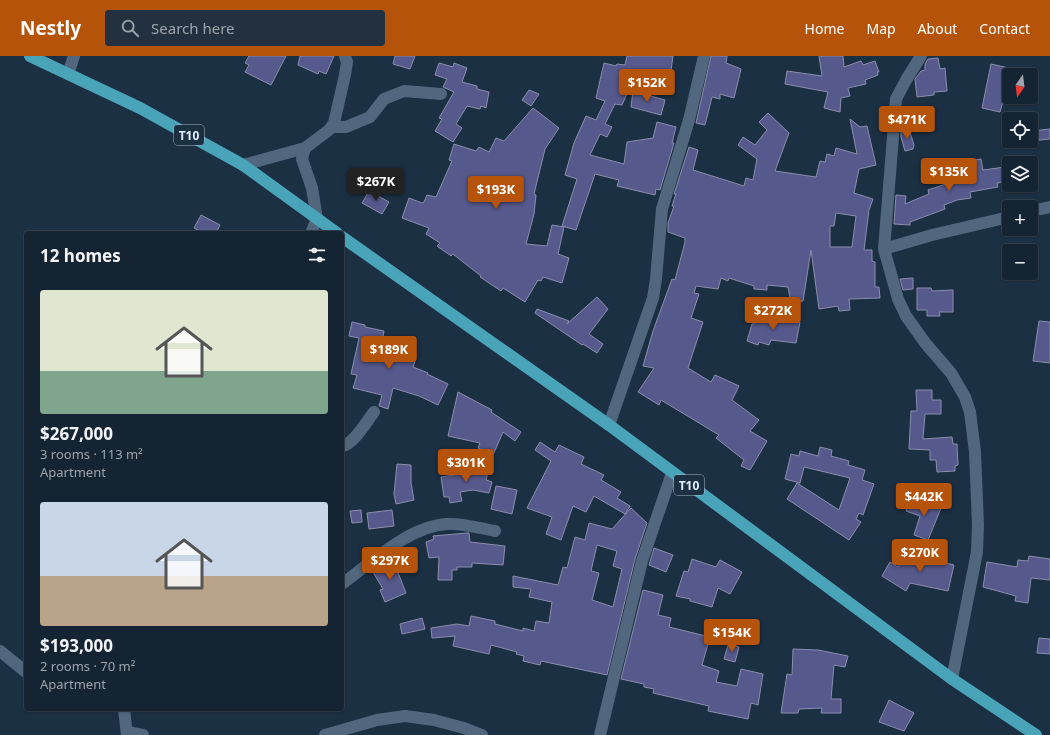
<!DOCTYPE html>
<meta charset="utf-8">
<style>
:root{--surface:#152433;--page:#22303f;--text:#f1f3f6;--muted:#9da4ac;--line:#34414e;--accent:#b45309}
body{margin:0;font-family:"Noto Sans",sans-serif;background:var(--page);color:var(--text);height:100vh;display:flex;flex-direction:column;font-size:15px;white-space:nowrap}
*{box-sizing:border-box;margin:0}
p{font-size:13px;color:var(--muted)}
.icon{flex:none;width:22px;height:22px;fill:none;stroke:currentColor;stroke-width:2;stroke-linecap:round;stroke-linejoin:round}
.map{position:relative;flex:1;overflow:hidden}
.side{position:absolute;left:24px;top:175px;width:320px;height:480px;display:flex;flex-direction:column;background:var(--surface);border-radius:4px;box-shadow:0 1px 3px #0004,0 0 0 1px var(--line)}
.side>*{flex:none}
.needle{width:26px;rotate:194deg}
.tools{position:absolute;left:1002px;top:12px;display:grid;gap:8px}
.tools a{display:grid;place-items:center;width:36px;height:36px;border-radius:4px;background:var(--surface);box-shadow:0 1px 3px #0004,0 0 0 1px var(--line);font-size:20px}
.price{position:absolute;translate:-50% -34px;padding:0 9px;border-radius:4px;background:var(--accent);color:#fff;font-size:13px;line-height:26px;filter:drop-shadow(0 1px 2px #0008)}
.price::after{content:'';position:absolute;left:50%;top:24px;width:12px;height:9px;margin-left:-6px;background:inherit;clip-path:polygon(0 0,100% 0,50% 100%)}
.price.current{background:#222;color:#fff}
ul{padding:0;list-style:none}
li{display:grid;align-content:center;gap:8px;height:212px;padding:0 16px}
li span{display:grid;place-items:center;height:124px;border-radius:4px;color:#555}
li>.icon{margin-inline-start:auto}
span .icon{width:72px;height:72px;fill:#fffc;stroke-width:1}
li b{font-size:17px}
h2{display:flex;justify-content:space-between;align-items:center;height:48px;padding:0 16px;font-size:17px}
header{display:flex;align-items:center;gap:24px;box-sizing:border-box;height:56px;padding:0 20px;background:var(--accent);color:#fff}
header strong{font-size:19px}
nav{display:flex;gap:22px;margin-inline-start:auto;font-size:14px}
.search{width:280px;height:36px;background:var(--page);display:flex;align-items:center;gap:10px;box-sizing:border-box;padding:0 14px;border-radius:4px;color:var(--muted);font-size:15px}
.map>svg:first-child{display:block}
.building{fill:#56598c;stroke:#8b8eac;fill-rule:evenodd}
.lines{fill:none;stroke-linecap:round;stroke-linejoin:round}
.minor{stroke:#51677e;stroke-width:12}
.highway{stroke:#4aa4b9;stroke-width:12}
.labels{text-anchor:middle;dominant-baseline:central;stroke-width:3;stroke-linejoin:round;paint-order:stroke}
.shield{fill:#1c3044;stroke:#a7b6c5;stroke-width:1}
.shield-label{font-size:12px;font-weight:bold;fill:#e2effc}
</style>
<header>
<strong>Nestly</strong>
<div class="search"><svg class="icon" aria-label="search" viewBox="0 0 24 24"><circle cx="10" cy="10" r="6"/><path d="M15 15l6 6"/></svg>Search here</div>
<nav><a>Home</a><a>Map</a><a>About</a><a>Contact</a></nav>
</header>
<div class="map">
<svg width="1050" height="679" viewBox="0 0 1050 679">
<rect width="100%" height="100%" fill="#1c3044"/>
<!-- building -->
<path class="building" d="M 249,0 L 286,0 L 271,29 L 245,16 L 249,9 L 245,7 Z
M 300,0 L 334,0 L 326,18 L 319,15 L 318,18 L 298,9 Z
M 395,0 L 415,0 L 410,13 L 393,8 Z
M 627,0 L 673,0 L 670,22 L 636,17 L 622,49 L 615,48 L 605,68 L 612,71 L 607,81 L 600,78 L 590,99 L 624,108 L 627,86 L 653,82 L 657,66 L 676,71 L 672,87 L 674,87 L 660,134 L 656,133 L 655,139 L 617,130 L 619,124 L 595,118 L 576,174 L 562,170 L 577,123 L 565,119 L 574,87 L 586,60 L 596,64 L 605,45 L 596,42 L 604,7 L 616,10 L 617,8 L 625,9 Z
M 711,0 L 727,0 L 726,7 L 741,13 L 734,42 L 720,38 L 720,43 L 712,41 L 705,69 L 696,67 Z
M 819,0 L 843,0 L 844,11 L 861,5 L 863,9 L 875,5 L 879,16 L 877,16 L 878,19 L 865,24 L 866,28 L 848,32 L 850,40 L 841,42 L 840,56 L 824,52 L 828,36 L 785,28 L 787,15 L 822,20 Z
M 938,2 L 940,13 L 945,12 L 947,35 L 934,36 L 934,39 L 917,41 L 915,23 L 921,15 L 925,14 L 925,8 L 928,3 Z
M 439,7 L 453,11 L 454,7 L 467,12 L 462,26 L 477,30 L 477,33 L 489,36 L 486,52 L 481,50 L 480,53 L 467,50 L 456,68 L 462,72 L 453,86 L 435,75 L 442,63 L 439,62 L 454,36 L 443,31 L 447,23 L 435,19 Z
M 991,8 L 1009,12 L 1009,39 L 1005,38 L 1000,56 L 982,52 Z
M 529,34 L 539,38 L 531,50 L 522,44 Z
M 633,35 L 665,44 L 661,59 L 631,51 Z
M 533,52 L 559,72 L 545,93 L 534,138 L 536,139 L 534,158 L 526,188 L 547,190 L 552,169 L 564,171 L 558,198 L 569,202 L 562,227 L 543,221 L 541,225 L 538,224 L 525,246 L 503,232 L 501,235 L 480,221 L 481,220 L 453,198 L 451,200 L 437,190 L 440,187 L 426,178 L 429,172 L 402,162 L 409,142 L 422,147 L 424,146 L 427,139 L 436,141 L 452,105 L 449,104 L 454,88 L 476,95 L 479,91 L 489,96 L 496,82 L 504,85 Z
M 768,57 L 789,77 L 775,115 L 816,121 L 820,105 L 825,106 L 827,98 L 834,100 L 836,92 L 857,98 L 850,63 L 860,71 L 867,70 L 876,109 L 859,113 L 854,137 L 873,143 L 869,154 L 864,194 L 872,194 L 872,205 L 875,206 L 875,231 L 879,231 L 880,242 L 849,243 L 850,254 L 839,255 L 838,250 L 819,253 L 811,194 L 803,245 L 791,247 L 788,231 L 767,229 L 767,234 L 754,233 L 754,230 L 729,222 L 728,225 L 721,222 L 718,233 L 696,230 L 694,237 L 699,238 L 691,262 L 703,266 L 688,312 L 711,326 L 715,319 L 739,330 L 732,344 L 759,364 L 750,375 L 767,385 L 750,414 L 741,410 L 744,404 L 716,382 L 719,379 L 661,344 L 659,349 L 638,336 L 654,312 L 643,310 L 653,275 L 672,223 L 675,224 L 685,186 L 685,182 L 668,176 L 668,167 L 674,150 L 672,150 L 676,138 L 674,138 L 689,91 L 698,94 L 693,114 L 744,130 L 746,122 L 753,124 L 757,103 L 738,89 L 743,81 L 755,89 L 767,74 L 759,66 ZM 836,157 L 856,160 L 852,191 L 830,191 L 830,170 L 834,170 Z
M 909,73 L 914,89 L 913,93 L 905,95 L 901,81 L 901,75 Z
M 1050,73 L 1050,83 L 1031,85 L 1031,75 Z
M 981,103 L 983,114 L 1005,111 L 1007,126 L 997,127 L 998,131 L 970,136 L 971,142 L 957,144 L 944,149 L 945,153 L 910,166 L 910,169 L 894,168 L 896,139 L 906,140 L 905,148 L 929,138 L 928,134 L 961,123 L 957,107 Z
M 369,135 L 389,146 L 382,158 L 362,147 Z
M 201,159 L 220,169 L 216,177 L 204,177 L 194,172 Z
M 913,222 L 913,233 L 903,234 L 900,223 Z
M 917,232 L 931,232 L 932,235 L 953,234 L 953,256 L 939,256 L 940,260 L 927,260 L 927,254 L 917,254 Z
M 597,241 L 608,253 L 589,278 L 603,288 L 597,297 L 583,288 L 582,289 L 535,257 L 537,253 L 569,265 L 567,268 Z
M 757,260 L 800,266 L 796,287 L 771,284 L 769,289 L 759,286 L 758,289 L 747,285 L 752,268 L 754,268 Z
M 1039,265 L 1050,266 L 1050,307 L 1033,305 Z
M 352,266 L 365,269 L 365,271 L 384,275 L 380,298 L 401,305 L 403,301 L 415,306 L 413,311 L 428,317 L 427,318 L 448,328 L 438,349 L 419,340 L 393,332 L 388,353 L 379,350 L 382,339 L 353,332 L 357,319 L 351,318 L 359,282 L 349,280 Z
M 916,334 L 932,334 L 932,344 L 941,344 L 941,358 L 925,358 L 923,383 L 952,381 L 953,388 L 957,388 L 958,409 L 955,410 L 955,415 L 937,416 L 936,404 L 930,404 L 930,394 L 909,393 L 911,355 L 917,355 Z
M 458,336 L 492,354 L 491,356 L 521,376 L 515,385 L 503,376 L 493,399 L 478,392 L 480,387 L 448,380 Z
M 540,386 L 555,396 L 559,389 L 584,401 L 581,408 L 604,419 L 601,424 L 621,436 L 617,442 L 630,450 L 625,458 L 594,440 L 586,456 L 573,450 L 561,484 L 546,478 L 552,461 L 527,452 L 551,405 L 535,394 Z
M 820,391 L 832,394 L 831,400 L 849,405 L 848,409 L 865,414 L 862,424 L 874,428 L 863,459 L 859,457 L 856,463 L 861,466 L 849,484 L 787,443 L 797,427 L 839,454 L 850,422 L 804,411 L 800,427 L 785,423 L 791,398 L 799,400 L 800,395 L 818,400 Z
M 397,408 L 411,409 L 411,427 L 414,444 L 396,448 L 394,438 Z
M 469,408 L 489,412 L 486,424 L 492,426 L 489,437 L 473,434 L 460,436 L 462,445 L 450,447 L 449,441 L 444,441 L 441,421 L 467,417 Z
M 496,430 L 517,434 L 512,458 L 491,453 Z
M 911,442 L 941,452 L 928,484 L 914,479 L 920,460 L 906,455 Z
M 631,452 L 647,467 L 635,503 L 607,619 L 541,605 L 540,609 L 523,605 L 524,600 L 516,598 L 517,596 L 491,589 L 489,598 L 453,590 L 455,580 L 432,582 L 431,572 L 457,568 L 469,570 L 471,560 L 495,565 L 495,568 L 523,575 L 523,572 L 534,575 L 536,565 L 549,567 L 552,546 L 529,541 L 531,533 L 513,531 L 513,520 L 558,529 L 563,511 L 567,512 L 575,481 L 585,484 L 589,467 L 612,473 ZM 597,489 L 617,495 L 613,510 L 622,513 L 613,551 L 592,544 L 599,517 L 591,515 Z
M 361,454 L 362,466 L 352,467 L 350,455 Z
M 392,454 L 394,470 L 369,473 L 367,457 Z
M 467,477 L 469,477 L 470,486 L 505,490 L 503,509 L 472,507 L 472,511 L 457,511 L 457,514 L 452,514 L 452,524 L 438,524 L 439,501 L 429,502 L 426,486 L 434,483 L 433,480 Z
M 654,492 L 673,499 L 666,516 L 649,509 Z
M 907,495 L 928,508 L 929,503 L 954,509 L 948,535 L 910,527 L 906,535 L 882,520 L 890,506 L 898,511 Z
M 1029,500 L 1050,503 L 1050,524 L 1031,522 L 1028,547 L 1015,545 L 1016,540 L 983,531 L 987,506 L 1017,511 L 1018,504 L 1028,505 Z
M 692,503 L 716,511 L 720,504 L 742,516 L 730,538 L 718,532 L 712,551 L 690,545 L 690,543 L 676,540 L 684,515 L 688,516 Z
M 392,504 L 398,514 L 397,514 L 406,537 L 385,546 L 380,534 L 383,533 L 373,516 Z
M 643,534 L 663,539 L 658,559 L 671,562 L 669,571 L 710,581 L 702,609 L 719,615 L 716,626 L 737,630 L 741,613 L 763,618 L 758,649 L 751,647 L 748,663 L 708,655 L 709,650 L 653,637 L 654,633 L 644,631 L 644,628 L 621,623 Z
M 422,562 L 425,573 L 402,578 L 400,568 Z
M 1039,582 L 1050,583 L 1050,598 L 1037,597 Z
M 728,589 L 739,591 L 735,606 L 724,603 Z
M 793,593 L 818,594 L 848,600 L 845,611 L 834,609 L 831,643 L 841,643 L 841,657 L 821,657 L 822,652 L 799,653 L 798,657 L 781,657 L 787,618 L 792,619 Z
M 889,644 L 914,657 L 904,675 L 879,666 Z"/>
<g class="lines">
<!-- minor -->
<path class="minor" d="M 921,0 L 906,24 L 896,43 L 884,193 L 898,243 L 906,260 L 926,288 L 951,317 L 965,341 L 970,356 L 975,396 L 978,469 L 977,496 L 952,623
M 68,18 L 74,0
M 332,71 L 346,71 L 370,61 L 384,43 L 404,35 L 441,38
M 305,92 L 302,103 L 312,132 L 317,163 L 311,177
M 243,109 L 305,92 L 329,74 L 334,67 L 345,19 L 347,6 L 345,0
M 1031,155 L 1050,151
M 884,193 L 932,179 L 1009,161
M 609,369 L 653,242 L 656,223 L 662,153 L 689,64 L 704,0
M 342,390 C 353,389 367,365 374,356
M 342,528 C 371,507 409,470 447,468 C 463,467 479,472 495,475
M 0,595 L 26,616
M 124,653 L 127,679
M 127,676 L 143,679
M 325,679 L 377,664 L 405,660 L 434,664 L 464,672 L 482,679
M 600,679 L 642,505 L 672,417"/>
<!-- highway -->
<path class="highway" d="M 30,0 L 140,52 L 243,109 L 337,177
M 342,181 L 609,369 L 952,623 L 1036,679"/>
</g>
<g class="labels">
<!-- shield labels -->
<g class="shield">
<rect x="174" y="69" width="30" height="20" rx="3"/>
<rect x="674" y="419" width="30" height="20" rx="3"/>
</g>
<g class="shield-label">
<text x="189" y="79">T10</text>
<text x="689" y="429">T10</text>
</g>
</g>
</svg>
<div class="tools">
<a><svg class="needle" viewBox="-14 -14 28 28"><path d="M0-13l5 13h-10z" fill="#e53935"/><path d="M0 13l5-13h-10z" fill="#9da4ac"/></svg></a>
<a><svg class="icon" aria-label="locate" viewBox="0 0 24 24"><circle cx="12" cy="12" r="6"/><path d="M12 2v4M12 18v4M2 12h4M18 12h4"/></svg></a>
<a><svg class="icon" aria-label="layers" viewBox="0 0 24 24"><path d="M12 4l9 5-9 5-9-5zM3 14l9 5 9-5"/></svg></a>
<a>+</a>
<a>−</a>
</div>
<b class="price" style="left:647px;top:47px">$152K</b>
<b class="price" style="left:907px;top:84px">$471K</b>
<b class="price" style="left:949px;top:136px">$135K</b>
<b class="price current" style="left:376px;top:146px">$267K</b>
<b class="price" style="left:496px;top:154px">$193K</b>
<b class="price" style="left:773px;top:275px">$272K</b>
<b class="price" style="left:389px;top:314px">$189K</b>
<b class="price" style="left:466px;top:427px">$301K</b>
<b class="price" style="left:924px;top:461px">$442K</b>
<b class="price" style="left:920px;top:517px">$270K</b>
<b class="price" style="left:390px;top:525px">$297K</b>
<b class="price" style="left:732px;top:597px">$154K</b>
<section class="side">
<h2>12 homes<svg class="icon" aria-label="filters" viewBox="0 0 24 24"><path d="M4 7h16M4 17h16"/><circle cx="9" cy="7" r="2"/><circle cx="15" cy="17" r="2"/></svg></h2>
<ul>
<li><span style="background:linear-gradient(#dfe7d0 65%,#7fa58c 0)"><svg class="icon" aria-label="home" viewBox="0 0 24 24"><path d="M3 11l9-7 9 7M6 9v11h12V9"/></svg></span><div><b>$267,000</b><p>3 rooms · 113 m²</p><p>Apartment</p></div></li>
<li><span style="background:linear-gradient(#c9d6e8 60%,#b9a48a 0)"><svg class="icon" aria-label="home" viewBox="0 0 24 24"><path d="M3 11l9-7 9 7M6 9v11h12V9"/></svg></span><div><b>$193,000</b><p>2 rooms · 70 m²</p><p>Apartment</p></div></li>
</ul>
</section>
</div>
